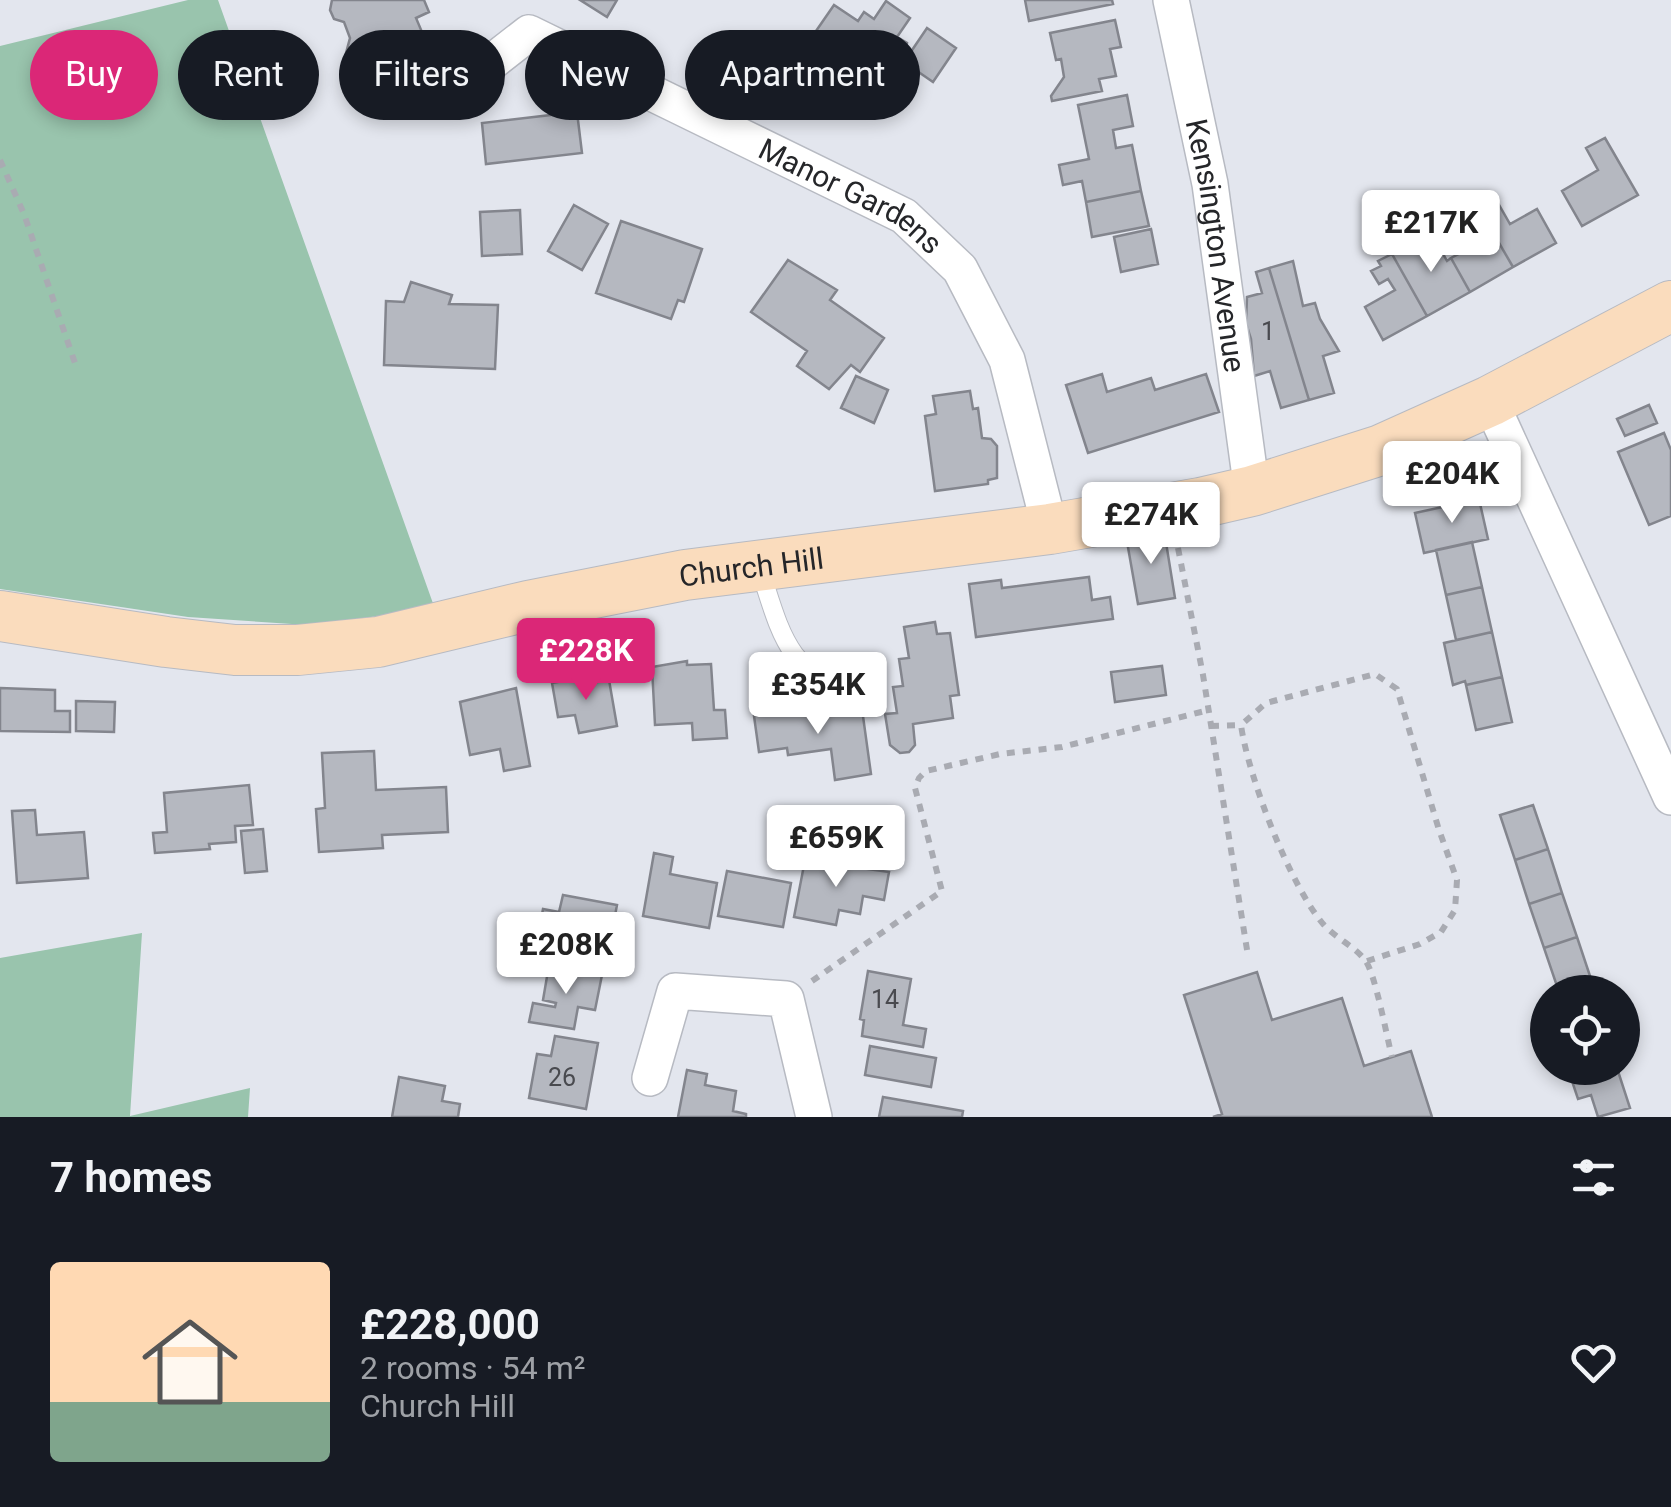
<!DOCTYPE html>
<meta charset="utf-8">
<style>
:root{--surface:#171b24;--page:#242831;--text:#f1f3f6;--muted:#9ea1a6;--accent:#db2777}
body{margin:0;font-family:Roboto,sans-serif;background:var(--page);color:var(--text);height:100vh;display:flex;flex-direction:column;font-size:38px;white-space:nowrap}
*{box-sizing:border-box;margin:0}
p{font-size:32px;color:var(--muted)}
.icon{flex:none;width:55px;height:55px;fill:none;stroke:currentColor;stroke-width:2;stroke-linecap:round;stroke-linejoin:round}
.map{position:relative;height:1117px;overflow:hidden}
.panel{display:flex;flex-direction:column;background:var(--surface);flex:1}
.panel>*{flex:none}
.guide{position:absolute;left:30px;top:30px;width:1000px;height:90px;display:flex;gap:20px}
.controls{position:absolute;left:1530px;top:975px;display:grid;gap:20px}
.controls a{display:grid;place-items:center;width:110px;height:110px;border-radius:50%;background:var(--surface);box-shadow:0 5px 15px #0003;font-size:50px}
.price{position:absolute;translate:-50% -85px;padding:0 22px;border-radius:10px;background:#fff;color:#222;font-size:32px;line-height:65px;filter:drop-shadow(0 2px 5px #0008)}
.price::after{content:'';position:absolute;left:50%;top:60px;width:30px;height:22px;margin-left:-15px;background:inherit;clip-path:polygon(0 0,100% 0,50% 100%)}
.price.on{background:var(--accent);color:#fff}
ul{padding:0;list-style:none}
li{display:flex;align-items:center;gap:30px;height:250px;padding:0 50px}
li span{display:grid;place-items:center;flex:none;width:280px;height:200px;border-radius:10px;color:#555}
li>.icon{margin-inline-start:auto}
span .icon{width:120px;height:120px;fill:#fffc;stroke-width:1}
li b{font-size:42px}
h2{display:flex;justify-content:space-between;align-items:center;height:120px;padding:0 50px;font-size:42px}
.pill{padding:0 35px;border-radius:45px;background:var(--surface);box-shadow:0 5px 15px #0003;font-size:35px;line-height:90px}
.pill.on{background:var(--accent);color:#fff}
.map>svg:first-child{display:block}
.green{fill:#99c4ad}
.building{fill:#b5b8c0;stroke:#83858d;stroke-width:2.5}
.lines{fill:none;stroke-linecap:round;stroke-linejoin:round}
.lane-casing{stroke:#b7bac2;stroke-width:20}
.street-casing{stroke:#b7bac2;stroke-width:38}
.secondary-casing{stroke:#b7bac2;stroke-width:52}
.path{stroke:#a9abb2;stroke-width:6;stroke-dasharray:8 8;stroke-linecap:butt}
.lane{stroke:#fff;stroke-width:18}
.street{stroke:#fff;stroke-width:35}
.secondary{stroke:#fadcbd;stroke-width:50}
.labels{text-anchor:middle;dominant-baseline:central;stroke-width:8;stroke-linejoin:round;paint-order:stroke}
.number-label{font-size:25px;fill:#494a4f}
.street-label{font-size:30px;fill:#252629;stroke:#e3e6ee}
</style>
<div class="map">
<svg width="1671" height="1117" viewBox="0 0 1671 1117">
<rect width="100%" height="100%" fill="#e3e6ee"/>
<!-- green -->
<path class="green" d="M 188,0 L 218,0 L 435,609 L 307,625 L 188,617 L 0,589 L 0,46 Z
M 142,933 L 130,1116 L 250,1088 L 248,1117 L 0,1117 L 0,958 Z"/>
<!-- building -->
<path class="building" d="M 424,0 L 429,12 L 416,18 L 427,44 L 362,70 L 359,62 L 351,60 L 346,53 L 350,38 L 344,22 L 334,19 L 330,10 L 332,0 Z
M 580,0 L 617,0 L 607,17 Z
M 1025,0 L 1112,0 L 1113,4 L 1029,21 Z
M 886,1 L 910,18 L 897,37 L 907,43 L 905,54 L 874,98 L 830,68 L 823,78 L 796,60 L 834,5 L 858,21 L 864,12 L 874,19 Z
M 1115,20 L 1121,47 L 1110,49 L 1116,76 L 1099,79 L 1102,91 L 1052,101 L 1051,96 L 1064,77 L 1061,59 L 1056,60 L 1050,33 Z
M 927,28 L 956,48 L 933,82 L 904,62 Z
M 1127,95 L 1133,126 L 1113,130 L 1116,148 L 1132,145 L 1141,191 L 1086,202 L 1082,181 L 1063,185 L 1059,165 L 1089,159 L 1078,105 Z
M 577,112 L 582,153 L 486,164 L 482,123 Z
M 1605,138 L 1638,195 L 1582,226 L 1562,191 L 1598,170 L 1586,148 Z
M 1141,191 L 1149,226 L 1092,237 L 1086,202 Z
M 1494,196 L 1510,224 L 1537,209 L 1556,243 L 1513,267 L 1477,205 Z
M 574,205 L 608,224 L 582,270 L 548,251 Z
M 1477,205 L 1513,267 L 1470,292 L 1451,258 L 1481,242 L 1465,213 Z
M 520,210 L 522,254 L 482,256 L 480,212 Z
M 621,221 L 702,249 L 684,302 L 678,300 L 671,319 L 596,293 Z
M 1151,229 L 1158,264 L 1121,272 L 1114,237 Z
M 1433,236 L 1447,261 L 1451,258 L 1470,292 L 1427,316 L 1392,254 L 1407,245 L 1410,249 Z
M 1392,254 L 1427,316 L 1383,340 L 1365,307 L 1395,290 L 1388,279 L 1379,284 L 1371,271 L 1381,266 L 1378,261 Z
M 788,260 L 837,290 L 830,300 L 884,338 L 860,372 L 851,365 L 829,389 L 797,366 L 807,351 L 751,312 Z
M 1293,261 L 1303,306 L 1315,303 L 1320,319 L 1339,351 L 1323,356 L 1334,393 L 1309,400 L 1269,268 Z
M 1269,268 L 1309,400 L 1281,408 L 1270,371 L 1254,376 L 1251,339 L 1246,323 L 1247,297 L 1262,293 L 1256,272 Z
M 411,282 L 452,295 L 449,304 L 498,305 L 495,369 L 384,365 L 386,301 L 404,302 Z
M 1102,374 L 1107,392 L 1151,378 L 1155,390 L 1206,374 L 1219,412 L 1088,453 L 1066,385 Z
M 856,376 L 888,390 L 874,423 L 841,408 Z
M 970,391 L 973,409 L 978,408 L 982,438 L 991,439 L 997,446 L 997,478 L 988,480 L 988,484 L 935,491 L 925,416 L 936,414 L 933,396 Z
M 1649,405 L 1657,423 L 1625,436 L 1617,419 Z
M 1664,433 L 1671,450 L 1671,516 L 1649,525 L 1618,452 Z
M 1479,499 L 1488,539 L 1424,553 L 1415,513 Z
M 1164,530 L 1175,598 L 1138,604 L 1126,536 Z
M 1472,542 L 1482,587 L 1446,595 L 1436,550 Z
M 1089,577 L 1092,600 L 1110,597 L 1113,619 L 976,637 L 969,584 L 1001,580 L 1002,588 Z
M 1482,587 L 1492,632 L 1456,640 L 1446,595 Z
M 935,622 L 937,634 L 950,633 L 959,695 L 950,696 L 953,718 L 913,724 L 915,745 L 909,752 L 900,753 L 890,745 L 885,714 L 897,713 L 893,687 L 903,686 L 899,659 L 909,658 L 904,627 Z
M 1492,632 L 1502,677 L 1466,685 L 1465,681 L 1453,685 L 1444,643 Z
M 687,661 L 687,665 L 711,664 L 714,710 L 725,710 L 727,738 L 693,740 L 692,723 L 655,725 L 652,667 Z
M 1162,666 L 1166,695 L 1115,702 L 1111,672 Z
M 590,676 L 591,683 L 609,680 L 617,726 L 579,733 L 575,715 L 558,717 L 552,683 Z
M 1502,677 L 1512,722 L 1476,730 L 1466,685 Z
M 0,688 L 55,690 L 55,711 L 70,711 L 70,732 L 0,731 Z
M 516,688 L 530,766 L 504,771 L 500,749 L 470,755 L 460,702 Z
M 76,701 L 115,702 L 114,732 L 76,731 Z
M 814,702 L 816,715 L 862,709 L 871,774 L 835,780 L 831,749 L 788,755 L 787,748 L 759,752 L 754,716 L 789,711 L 789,706 Z
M 374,751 L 376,790 L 446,787 L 448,832 L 382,835 L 383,848 L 319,852 L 316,809 L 325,808 L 322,753 Z
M 249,785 L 253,825 L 235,826 L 236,842 L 209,844 L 210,849 L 155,853 L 153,833 L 167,832 L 164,793 Z
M 1533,805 L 1548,849 L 1515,860 L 1500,815 Z
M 35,810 L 37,835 L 84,832 L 88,878 L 17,883 L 12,811 Z
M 263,829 L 267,871 L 245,873 L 241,831 Z
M 1548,849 L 1562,893 L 1529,904 L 1515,860 Z
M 654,853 L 673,857 L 670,874 L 717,883 L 709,928 L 643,916 Z
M 805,860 L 889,872 L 884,900 L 863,896 L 860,914 L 839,910 L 836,925 L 794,917 Z
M 727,871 L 791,883 L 783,927 L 718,916 Z
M 1562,893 L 1577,937 L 1544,948 L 1529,904 Z
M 563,895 L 617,905 L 610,942 L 600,940 L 596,964 L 535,952 L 543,909 L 559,912 Z
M 1577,937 L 1592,982 L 1559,992 L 1544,948 Z
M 549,965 L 602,975 L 595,1010 L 578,1007 L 574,1029 L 529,1022 L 533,1003 L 555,1007 L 556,1003 L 543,1000 Z
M 868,971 L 911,979 L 903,1025 L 926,1029 L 923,1047 L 862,1036 L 864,1020 L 860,1019 Z
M 1257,972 L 1272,1020 L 1342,998 L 1364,1066 L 1411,1051 L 1432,1117 L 1213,1117 L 1222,1114 L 1184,995 Z
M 555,1036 L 598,1043 L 586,1109 L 529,1098 L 537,1054 L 551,1056 Z
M 870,1046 L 936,1058 L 931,1087 L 865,1075 Z
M 1603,1068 L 1617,1068 L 1630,1108 L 1598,1117 L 1591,1095 L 1578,1099 L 1571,1078 Z
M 687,1070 L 707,1074 L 705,1085 L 736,1091 L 733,1111 L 746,1114 L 746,1117 L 678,1117 Z
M 399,1077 L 445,1086 L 442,1101 L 460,1104 L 458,1117 L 392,1117 Z
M 883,1097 L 963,1111 L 962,1117 L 879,1117 Z"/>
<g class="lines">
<defs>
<path id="lane" d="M 759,567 C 778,622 787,683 856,685"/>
<g id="street">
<path id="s1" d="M 1171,0 L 1210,184 L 1252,491"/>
<path id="s2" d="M 443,100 L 529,33 L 904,216 L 960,269 L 1007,360 L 1050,529"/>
<path d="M 1490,401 L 1671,797"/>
<path d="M 650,1078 L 675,991 L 786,999 L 814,1117"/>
</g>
<g id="secondary">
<path id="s3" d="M 0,616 L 166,642 L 235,650 L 298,650 L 378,642 L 528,606 L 685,575 L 1050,529 L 1200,503 L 1252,491 L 1381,450 L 1490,401 L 1671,306"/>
</g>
</defs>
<!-- lane casing -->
<use href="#lane" class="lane-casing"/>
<!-- street casing -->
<use href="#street" class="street-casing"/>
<!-- secondary casing -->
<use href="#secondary" class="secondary-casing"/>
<!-- path -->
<path class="path" d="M 0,160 L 24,214 L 77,369
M 1178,548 L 1203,675 L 1248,956
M 1211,726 L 1241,725
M 1367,961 L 1420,944 L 1441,932 L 1455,910 L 1457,880 L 1439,830 L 1397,689 L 1375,674 L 1266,703 L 1241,725 C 1248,776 1290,886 1324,925 C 1336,938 1355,947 1365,960 C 1375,972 1387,1038 1392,1057
M 812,981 L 942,891 L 915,788 L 919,778 L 926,771 L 1000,754 L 1062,747 L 1209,710"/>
<!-- lane -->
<use href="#lane" class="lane"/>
<!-- street -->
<use href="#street" class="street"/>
<!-- secondary -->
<use href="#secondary" class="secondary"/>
</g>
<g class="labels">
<!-- number labels -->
<g class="number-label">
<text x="1268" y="331">1</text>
<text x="885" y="999">14</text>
<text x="562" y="1077">26</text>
</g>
<!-- street labels -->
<g class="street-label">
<text stroke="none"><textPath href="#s2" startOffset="470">Manor Gardens</textPath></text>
<text stroke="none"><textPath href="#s1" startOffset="250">Kensington Avenue</textPath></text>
<text stroke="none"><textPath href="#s3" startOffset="762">Church Hill</textPath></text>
</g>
</g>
</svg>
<div class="controls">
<a><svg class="icon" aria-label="locate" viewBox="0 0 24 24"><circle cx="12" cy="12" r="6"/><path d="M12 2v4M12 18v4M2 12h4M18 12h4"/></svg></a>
</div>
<b class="price" style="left:1431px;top:275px">£217K</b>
<b class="price" style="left:1452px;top:526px">£204K</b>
<b class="price" style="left:1151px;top:567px">£274K</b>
<b class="price on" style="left:586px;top:703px">£228K</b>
<b class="price" style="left:818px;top:737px">£354K</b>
<b class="price" style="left:836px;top:890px">£659K</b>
<b class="price" style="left:566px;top:997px">£208K</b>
<div class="guide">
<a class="pill on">Buy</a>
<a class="pill">Rent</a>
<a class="pill">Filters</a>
<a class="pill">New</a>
<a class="pill">Apartment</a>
</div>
</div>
<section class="panel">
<h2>7 homes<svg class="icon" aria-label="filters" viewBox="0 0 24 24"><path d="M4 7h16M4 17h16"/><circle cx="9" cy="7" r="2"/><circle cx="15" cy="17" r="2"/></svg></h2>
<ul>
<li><span style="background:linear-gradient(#ffd9b3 70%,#7fa58c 0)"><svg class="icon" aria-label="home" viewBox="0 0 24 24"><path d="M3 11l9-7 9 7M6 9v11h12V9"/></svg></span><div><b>£228,000</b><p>2 rooms · 54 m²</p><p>Church Hill</p></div><svg class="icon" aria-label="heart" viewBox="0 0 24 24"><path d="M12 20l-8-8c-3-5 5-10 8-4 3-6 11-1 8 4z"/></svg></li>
</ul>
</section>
